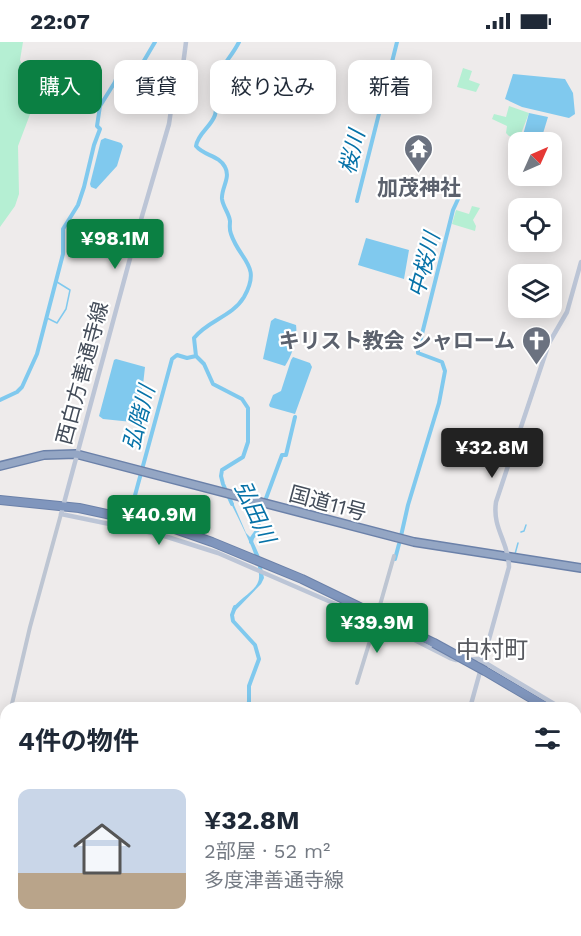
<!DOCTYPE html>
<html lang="ja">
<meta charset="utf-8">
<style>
:root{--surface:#fff;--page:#f6f6f7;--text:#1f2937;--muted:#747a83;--line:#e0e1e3;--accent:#0b8043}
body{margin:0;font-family:"Work Sans","Noto Sans JP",sans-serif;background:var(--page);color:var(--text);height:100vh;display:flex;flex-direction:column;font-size:22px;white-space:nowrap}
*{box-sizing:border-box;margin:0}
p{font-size:20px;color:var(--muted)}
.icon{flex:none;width:33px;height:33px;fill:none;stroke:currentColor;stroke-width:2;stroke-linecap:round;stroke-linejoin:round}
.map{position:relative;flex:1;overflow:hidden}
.side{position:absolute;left:0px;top:660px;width:582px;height:234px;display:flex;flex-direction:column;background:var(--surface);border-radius:18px 18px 0 0;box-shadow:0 3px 15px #0003}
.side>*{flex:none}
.banner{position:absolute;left:18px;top:18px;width:546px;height:54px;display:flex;gap:12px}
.needle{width:39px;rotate:45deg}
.tools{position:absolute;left:508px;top:90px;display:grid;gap:12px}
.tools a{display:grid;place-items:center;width:54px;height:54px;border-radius:12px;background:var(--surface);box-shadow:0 3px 15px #0003;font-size:30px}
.price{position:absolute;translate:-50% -51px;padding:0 14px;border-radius:6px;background:var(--accent);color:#fff;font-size:20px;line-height:39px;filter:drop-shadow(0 2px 3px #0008)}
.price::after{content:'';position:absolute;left:50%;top:36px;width:18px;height:14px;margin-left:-9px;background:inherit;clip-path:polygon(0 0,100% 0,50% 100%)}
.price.selected{background:#222;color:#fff}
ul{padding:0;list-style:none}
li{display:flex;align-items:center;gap:18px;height:150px;padding:0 18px}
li+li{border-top:2px solid var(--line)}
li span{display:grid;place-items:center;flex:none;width:168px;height:120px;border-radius:12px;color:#555}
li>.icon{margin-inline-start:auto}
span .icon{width:72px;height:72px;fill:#fffc;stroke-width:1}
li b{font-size:26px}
h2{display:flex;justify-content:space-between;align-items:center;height:72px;padding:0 18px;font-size:26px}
.chip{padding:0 21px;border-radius:12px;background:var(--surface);box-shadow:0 3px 15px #0003;font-size:21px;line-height:54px}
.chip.selected{background:var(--accent);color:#fff}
.status{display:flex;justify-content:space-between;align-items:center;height:42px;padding:0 30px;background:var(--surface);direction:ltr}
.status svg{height:16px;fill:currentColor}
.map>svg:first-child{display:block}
.green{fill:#b5efd3}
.water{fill:#80c9ee}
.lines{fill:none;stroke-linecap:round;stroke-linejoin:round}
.stream{stroke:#80c9ee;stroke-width:1.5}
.river{stroke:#80c9ee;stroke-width:4}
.trunk-casing{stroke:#6b81a9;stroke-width:10}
.motorway-casing{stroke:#6b81a9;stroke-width:10}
.tertiary{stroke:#bdc5d2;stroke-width:4}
.secondary{stroke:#bcc5d6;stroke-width:4.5}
.primary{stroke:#a9b6cc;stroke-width:6}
.trunk{stroke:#94a6c4;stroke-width:7}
.motorway{stroke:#8096bd;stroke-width:8}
.motorway-bridge-casing{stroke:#6b81a9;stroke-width:10;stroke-linecap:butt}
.motorway-bridge{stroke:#8096bd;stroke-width:8}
.labels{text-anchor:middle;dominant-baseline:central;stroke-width:4.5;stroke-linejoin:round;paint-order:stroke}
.worship-label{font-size:21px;font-weight:bold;fill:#5b616d;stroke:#fff}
.street-label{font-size:21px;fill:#434c59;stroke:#fff}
.water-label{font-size:22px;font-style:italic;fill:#0672a8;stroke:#fff}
.quarter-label{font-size:24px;fill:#585a60;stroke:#fff}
</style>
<div class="status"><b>22:07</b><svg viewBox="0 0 49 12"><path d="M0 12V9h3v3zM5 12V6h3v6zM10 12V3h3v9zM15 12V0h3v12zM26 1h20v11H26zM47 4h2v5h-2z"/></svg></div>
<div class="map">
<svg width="581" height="894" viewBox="0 0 581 894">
<rect width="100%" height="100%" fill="#eeebeb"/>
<!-- green -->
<path class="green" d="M 0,0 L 23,0 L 20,18 L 37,54 L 18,104 L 19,152 L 15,164 L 0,185 Z
M 463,26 L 472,29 L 469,38 L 480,42 L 476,50 L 457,45 Z
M 509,64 L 529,71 L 519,97 L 509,94 L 506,91 L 507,84 L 492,77 L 494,72 L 506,75 Z
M 472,164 L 480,166 L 473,178 L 476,184 L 475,189 L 452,182 L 456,168 L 469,172 Z
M 0,840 L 6,841 L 6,888 L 159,888 L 159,894 L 0,894 Z"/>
<!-- water -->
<path class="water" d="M 513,32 L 565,37 L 573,51 L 575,72 L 569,76 L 522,65 L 505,57 Z
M 529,71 L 548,75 L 541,98 L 523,93 Z
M 105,96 L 121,101 L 123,104 L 117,124 L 96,147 L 91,145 L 90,142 L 101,98 Z
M 366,196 L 409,208 L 404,237 L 358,223 Z
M 275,276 L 296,283 C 298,295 292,314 285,324 L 263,317 L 271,279 Z
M 293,315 L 310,321 L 312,325 L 295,372 L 270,365 L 269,363 L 273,353 L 281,349 L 291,318 Z
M 116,317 L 145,325 L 143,343 L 132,380 L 103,377 L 99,374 L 114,318 Z
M 231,456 L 246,491 L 252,497 L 260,515 L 264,536 L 261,542 L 235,569 L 232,567 C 238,558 255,549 258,540 C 265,524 237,475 229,457 Z
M 0,770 L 6,772 L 5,832 L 0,831 Z"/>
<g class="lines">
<!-- stream -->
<path class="stream" d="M 47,276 L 57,281 L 66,267 L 70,248 L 57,240
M 521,490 L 524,489 L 526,483
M 515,512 L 518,501"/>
<!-- river -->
<path class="river" d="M 357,159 L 397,0
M 0,358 L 17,350 L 22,345 L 37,312 L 63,212 L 63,187 L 78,163 L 84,145 L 94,103 L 100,87 L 97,84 L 100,64 L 115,40 L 119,27 L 142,22 L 155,0
M 265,459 L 282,413 L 286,413 L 295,375
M 232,462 L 223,442 L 221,434 L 222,428 L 243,415 L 248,400 L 248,366 L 242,357 L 213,342 L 204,322 L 196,314 L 194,296 C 208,278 232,275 244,255 C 262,223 240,219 231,192 C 229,188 230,183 230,179 C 229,171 223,165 222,157 C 221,146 231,136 225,125 C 219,113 204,114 196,104 C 198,91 211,85 215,73 C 218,63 212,54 214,45 C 218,27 231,16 239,0
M 131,468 L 172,317 L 177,313 L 187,316 L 196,314
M 261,474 L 264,463
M 401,494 L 408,463 L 439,361 L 445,329 L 442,320 L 418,311 L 418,308 L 453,168 L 459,155
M 251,500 L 252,496 L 259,486 L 259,483
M 395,517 L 399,502
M 235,565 L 232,573 L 233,579 L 255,603 L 259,617 L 249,644 L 249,660 L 245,666
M 304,888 L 306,891 L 319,894
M 236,894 L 251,888"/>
<defs>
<path id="trunk" d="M 0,424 L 44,413 L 76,412 L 414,500 L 581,526"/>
<path id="motorway" d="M 0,458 L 79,466 L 172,486 L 212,500 L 302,537 L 434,601
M 485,629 L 548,666
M 576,690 L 581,693"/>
</defs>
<!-- trunk casing -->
<use href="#trunk" class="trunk-casing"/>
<!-- motorway casing -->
<use href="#motorway" class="motorway-casing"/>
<!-- tertiary -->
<path class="tertiary" d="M 378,570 L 394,514
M 357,641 L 376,579
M 11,666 L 30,585 L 61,472
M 0,713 L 6,686
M 576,727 L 581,710
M 243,888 L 250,894
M 526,894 L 528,888"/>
<!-- secondary -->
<path class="secondary" d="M 64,461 L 135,198 L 169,82 L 172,61 L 183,23 L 186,0
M 62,469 L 61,472 L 158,492 L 218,511 L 393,587 L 450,616 L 456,618 L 479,617 L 561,666
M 470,666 L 509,525 C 509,500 492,487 496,460 L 549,301 L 567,270 L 581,220
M 576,677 L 581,680
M 472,888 L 474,894"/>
<!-- primary -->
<path class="primary" d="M 0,717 L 6,721
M 201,894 L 204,888"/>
<!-- trunk -->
<use href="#trunk" class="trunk"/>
<!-- motorway -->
<use href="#motorway" class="motorway"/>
<defs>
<path id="motorway-bridge" d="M 434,601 L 485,629"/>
</defs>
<!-- motorway-bridge casing -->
<use href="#motorway-bridge" class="motorway-bridge-casing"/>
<!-- motorway-bridge -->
<use href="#motorway-bridge" class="motorway-bridge"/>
</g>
<!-- icons -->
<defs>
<symbol id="temple-pin" viewBox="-11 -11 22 30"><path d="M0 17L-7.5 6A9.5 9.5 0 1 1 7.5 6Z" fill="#6b7280" stroke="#fff"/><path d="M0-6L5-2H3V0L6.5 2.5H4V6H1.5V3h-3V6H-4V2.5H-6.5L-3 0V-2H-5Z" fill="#fff"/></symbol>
<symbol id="church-pin" viewBox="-11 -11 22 30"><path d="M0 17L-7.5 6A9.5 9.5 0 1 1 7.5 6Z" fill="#6b7280" stroke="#fff"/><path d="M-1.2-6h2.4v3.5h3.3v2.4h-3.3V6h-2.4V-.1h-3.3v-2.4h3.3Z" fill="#fff"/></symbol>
</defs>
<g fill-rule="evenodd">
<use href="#temple-pin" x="402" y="90" width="33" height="45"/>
<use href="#church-pin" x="520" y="282" width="33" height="45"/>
</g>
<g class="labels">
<!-- worship labels -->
<g class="worship-label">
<text x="419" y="145">加茂神社</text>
<text x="515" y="298" text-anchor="end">キリスト教会 シャローム</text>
</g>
<!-- street labels -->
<g class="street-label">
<text transform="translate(82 331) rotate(-75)">西白方善通寺線</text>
<text transform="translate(328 461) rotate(15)">国道11号</text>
</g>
<!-- water labels -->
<g class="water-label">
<text transform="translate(352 110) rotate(-76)">桜川</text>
<text transform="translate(424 223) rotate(-75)">中桜川</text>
<text transform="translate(139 376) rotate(-75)">弘階川</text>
<text transform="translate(255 470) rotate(65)">弘田川</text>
</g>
<!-- quarter labels -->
<g class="quarter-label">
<text x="492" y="608">中村町</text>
</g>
</g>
</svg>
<div class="tools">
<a><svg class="needle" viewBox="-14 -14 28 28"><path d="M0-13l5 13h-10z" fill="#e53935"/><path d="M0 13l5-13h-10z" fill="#747a83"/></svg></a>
<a><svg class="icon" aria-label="locate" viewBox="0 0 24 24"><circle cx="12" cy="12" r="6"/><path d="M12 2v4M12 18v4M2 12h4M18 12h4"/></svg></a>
<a><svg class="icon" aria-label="layers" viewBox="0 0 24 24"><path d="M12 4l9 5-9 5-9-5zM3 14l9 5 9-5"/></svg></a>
</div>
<b class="price" style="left:115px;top:228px">¥98.1M</b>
<b class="price selected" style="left:492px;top:437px">¥32.8M</b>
<b class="price" style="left:159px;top:504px">¥40.9M</b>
<b class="price" style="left:377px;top:612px">¥39.9M</b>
<div class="banner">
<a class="chip selected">購入</a>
<a class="chip">賃貸</a>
<a class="chip">絞り込み</a>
<a class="chip">新着</a>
</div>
<section class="side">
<h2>4件の物件<svg class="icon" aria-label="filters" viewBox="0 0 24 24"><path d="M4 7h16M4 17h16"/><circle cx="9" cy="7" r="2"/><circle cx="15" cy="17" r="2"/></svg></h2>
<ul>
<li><span style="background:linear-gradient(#c9d6e8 70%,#b9a48a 0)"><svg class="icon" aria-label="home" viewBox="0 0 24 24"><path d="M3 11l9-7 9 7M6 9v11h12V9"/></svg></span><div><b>¥32.8M</b><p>2部屋 · 52 m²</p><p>多度津善通寺線</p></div></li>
</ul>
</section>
</div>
